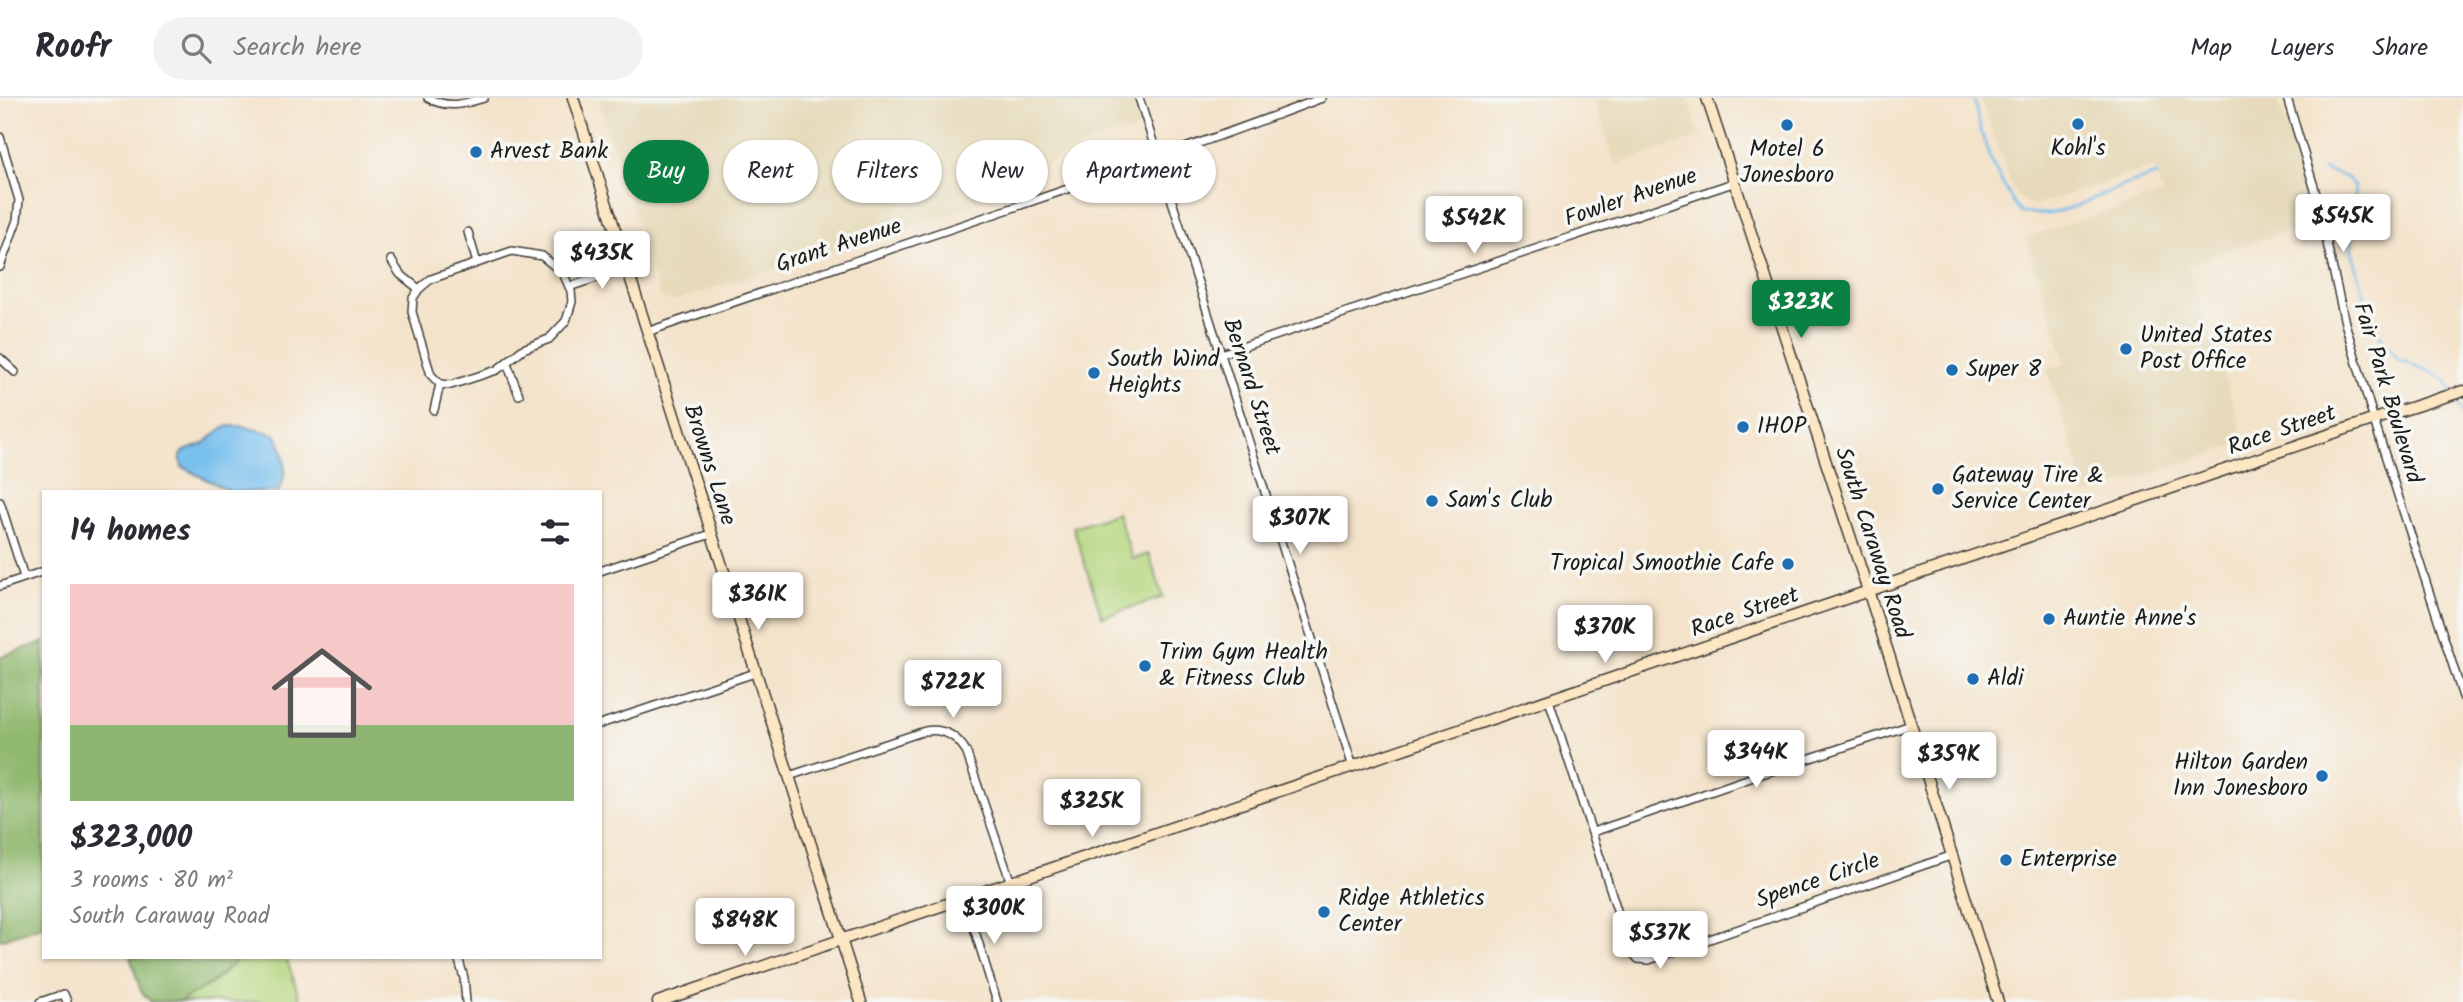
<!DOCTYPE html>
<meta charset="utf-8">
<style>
:root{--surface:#fff;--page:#f2f2f3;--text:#2b2b33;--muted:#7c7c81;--line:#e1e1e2;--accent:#0b8043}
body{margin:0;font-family:Kalam,sans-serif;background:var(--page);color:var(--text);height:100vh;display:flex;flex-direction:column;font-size:26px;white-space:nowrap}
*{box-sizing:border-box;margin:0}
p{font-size:23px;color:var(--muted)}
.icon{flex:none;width:38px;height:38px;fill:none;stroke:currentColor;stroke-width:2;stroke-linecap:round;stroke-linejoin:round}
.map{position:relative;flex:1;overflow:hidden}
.side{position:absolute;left:42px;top:392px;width:560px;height:469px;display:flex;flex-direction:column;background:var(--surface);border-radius:0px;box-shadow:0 2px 5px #0004}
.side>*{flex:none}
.guide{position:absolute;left:623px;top:42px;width:665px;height:63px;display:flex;gap:14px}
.price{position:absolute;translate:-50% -60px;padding:0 16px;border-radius:7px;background:#fff;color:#222;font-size:23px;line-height:46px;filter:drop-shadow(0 2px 4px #0008)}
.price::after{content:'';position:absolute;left:50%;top:42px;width:21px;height:16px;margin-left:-10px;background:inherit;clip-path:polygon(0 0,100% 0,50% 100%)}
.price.current{background:var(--accent);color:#fff}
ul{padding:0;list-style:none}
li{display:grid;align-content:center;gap:14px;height:371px;padding:0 28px}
li span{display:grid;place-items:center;height:217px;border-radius:0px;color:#555}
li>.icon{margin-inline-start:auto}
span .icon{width:126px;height:126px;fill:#fffc;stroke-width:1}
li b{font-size:30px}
h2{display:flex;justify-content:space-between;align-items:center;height:84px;padding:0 28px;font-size:30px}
.chip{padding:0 24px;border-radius:32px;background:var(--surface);box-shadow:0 2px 5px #0004;font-size:24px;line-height:63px}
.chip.current{background:var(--accent);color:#fff}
header{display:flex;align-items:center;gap:42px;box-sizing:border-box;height:98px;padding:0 35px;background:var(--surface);border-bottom:2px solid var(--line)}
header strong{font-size:33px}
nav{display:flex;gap:38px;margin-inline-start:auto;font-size:24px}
.search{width:490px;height:63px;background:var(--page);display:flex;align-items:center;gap:18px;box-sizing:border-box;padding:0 24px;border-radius:38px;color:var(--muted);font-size:26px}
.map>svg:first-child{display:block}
.built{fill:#e6daba}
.green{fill:#b6d77f;stroke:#697a4e;stroke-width:2}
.forest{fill:#90b86e;stroke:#566a45;stroke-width:2}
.water{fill:#74beed;stroke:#486d84;stroke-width:2}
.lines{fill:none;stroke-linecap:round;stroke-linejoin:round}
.stream{stroke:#74beed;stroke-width:2.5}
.street-casing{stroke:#3c3a36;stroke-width:10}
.secondary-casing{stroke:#3c3a36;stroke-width:13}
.street{stroke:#fff;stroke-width:7}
.secondary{stroke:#fce6c4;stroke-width:10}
.poi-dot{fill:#1f6fb2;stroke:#f6f6f2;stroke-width:2.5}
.labels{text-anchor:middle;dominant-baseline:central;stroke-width:7;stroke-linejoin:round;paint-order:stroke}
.poi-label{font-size:23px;fill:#1c1c1c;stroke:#f6f6f2;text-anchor:start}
.street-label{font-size:23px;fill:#1c1c1c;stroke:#f6f6f2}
</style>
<header>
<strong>Roofr</strong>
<div class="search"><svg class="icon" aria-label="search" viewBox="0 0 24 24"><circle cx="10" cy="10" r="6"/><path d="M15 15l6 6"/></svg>Search here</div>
<nav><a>Map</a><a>Layers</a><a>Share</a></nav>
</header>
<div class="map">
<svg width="2463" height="904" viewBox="0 0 2463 904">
<rect width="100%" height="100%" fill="#f6f6f2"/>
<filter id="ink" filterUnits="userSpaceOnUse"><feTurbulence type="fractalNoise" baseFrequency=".0143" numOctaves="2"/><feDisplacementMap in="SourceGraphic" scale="14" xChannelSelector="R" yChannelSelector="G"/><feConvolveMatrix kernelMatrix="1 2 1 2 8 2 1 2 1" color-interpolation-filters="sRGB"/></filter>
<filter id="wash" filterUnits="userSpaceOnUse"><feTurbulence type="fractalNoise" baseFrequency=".00686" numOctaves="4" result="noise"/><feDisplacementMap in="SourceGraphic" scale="28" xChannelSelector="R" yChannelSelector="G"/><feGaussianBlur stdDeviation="1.57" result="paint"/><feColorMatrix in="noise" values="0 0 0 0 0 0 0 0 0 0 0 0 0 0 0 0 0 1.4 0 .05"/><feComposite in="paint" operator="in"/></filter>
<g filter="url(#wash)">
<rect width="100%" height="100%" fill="#f4e3cb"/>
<!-- built -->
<path class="built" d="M 598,0 L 1132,0 L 1140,30 L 1088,45 L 1053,62 L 996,96 L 955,114 L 674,203 L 665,202 L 659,196 Z
M 1594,0 L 1688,0 L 1700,39 L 1615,67 Z
M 1980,0 L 2277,0 L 2287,29 L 2312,124 L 2187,167 L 2246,344 L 2087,397 L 2048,272 L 2066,266 L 2025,140 L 2163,96 L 2153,69 L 2036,107 L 2026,105 L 2015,96 Z"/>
<!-- green -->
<path class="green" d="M 1117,415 L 1133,461 L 1149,456 L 1163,499 L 1102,519 L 1073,429 Z
M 240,859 L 286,859 L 301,904 L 177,904 L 212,885 Z"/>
<!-- forest -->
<path class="forest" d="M 44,544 L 44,827 L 0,842 L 0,559 Z
M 130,859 L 240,859 L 212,885 L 181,903 L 151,904 L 141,893 Z"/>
<!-- water -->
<path class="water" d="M 227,328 L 242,328 L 275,336 C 286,354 289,375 278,394 L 231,394 L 182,369 C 176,347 193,353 205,345 C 213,338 216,333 227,328 Z"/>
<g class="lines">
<!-- stream -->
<path class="stream" d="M 1974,0 C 1980,43 1996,80 2021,115 L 2049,116 L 2076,108 L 2125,87 L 2157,77
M 2324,71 L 2348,80 L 2355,90 L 2351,149 L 2366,203 L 2373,215 L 2376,232 L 2399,262 L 2427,272 L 2447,283 L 2452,294
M 2455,300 L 2463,318"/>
</g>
</g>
<g filter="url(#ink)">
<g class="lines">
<defs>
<path id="street" d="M 428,0 C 448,11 464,6 484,0
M 1139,0 L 1353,669
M 2287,0 L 2315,92 L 2345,225 L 2377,332 L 2463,599
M 0,39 L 19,102 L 17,122 L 0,169
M 468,134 L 477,165
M 512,153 L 542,158 L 563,175 L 571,193 L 572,204 L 566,223 L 549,241 L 523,251 L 497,272 L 451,287 L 440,286 L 431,277 L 412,214 L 413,200 L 419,191 L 431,181 Z
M 391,162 L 400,176 L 419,191
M 569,189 L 626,170
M 647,234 C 871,156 1099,84 1322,0
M 1221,256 L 1733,85
M 0,260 L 15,274
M 507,265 L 519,297
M 434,312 L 440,286
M 0,404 L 24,479
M 600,473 L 711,436
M 0,488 L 44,473
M 1549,602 L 1630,852 L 1638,861 L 1649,862 L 1953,757
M 600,626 L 755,575
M 789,678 L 925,633 C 944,630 957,638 966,653 L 1011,785
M 1593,734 L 1759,677 L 1911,627
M 965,801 L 997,904
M 458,859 L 464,880 L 466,904
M 40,904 L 64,896 L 67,904"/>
<path id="secondary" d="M 573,0 L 861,904
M 1707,0 L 1890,560 L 1998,904
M 658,904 L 2375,321 L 2463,293"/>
</defs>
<!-- street casing -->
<use href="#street" class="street-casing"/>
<!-- secondary casing -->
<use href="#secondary" class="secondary-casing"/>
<!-- street -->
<use href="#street" class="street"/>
<!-- secondary -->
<use href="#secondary" class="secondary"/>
</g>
</g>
<!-- markers -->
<g class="poi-dot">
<circle cx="2078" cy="26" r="7"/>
<circle cx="1787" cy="27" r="7"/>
<circle cx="476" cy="54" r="7"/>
<circle cx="2126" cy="251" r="7"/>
<circle cx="1952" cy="272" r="7"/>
<circle cx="1094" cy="275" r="7"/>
<circle cx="1743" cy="329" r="7"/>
<circle cx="1938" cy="391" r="7"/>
<circle cx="1432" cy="403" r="7"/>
<circle cx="1788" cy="466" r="7"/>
<circle cx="2049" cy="521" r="7"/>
<circle cx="1145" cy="568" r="7"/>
<circle cx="1973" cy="581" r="7"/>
<circle cx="2322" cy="678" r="7"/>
<circle cx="2006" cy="762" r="7"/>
<circle cx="1324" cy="814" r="7"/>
</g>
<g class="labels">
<!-- poi labels -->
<g class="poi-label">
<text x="2078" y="51" text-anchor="middle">Kohl's</text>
<text x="1787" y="52" text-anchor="middle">Motel 6<tspan x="1787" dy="26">Jonesboro</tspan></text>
<text x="490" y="54">Arvest Bank</text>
<text x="2140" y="238">United States<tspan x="2140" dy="26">Post Office</tspan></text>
<text x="1108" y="262">South Wind<tspan x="1108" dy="26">Heights</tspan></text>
<text x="1966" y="272">Super 8</text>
<text x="1757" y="329">IHOP</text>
<text x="1952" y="378">Gateway Tire &amp;<tspan x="1952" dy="26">Service Center</tspan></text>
<text x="1446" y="403">Sam's Club</text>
<text x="1774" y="466" text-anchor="end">Tropical Smoothie Cafe</text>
<text x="2063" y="521">Auntie Anne's</text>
<text x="1159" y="555">Trim Gym Health<tspan x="1159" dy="26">&amp; Fitness Club</tspan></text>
<text x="1987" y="581">Aldi</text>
<text x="2308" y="665" text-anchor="end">Hilton Garden<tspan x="2308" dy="26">Inn Jonesboro</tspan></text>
<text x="2020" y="762">Enterprise</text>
<text x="1338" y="801">Ridge Athletics<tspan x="1338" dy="26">Center</tspan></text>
</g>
<!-- street labels -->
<g class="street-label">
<text transform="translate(1631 100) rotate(-19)">Fowler Avenue</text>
<text transform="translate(839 148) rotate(-18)">Grant Avenue</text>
<text transform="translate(1251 289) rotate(72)">Bernard Street</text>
<text transform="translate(2387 295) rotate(73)">Fair Park Boulevard</text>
<text transform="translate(2282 333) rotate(-19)">Race Street</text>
<text transform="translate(709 367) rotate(72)">Browns Lane</text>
<text transform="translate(1872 445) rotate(72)">South Caraway Road</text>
<text transform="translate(1745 515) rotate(-19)">Race Street</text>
<text transform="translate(1818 783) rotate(-19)">Spence Circle</text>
</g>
</g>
</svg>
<b class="price" style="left:2343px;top:156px">$545K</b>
<b class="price" style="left:1474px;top:158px">$542K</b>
<b class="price" style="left:602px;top:193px">$435K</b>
<b class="price current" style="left:1801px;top:242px">$323K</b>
<b class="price" style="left:1300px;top:458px">$307K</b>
<b class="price" style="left:758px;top:534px">$361K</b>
<b class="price" style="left:1605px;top:567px">$370K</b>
<b class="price" style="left:953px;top:622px">$722K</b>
<b class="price" style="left:1756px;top:692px">$344K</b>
<b class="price" style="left:1949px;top:694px">$359K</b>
<b class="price" style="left:1092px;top:741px">$325K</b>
<b class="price" style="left:994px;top:848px">$300K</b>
<b class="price" style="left:745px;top:860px">$848K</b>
<b class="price" style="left:1660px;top:873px">$537K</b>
<div class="guide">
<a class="chip current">Buy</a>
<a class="chip">Rent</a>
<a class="chip">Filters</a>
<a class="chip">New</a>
<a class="chip">Apartment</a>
</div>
<section class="side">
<h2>14 homes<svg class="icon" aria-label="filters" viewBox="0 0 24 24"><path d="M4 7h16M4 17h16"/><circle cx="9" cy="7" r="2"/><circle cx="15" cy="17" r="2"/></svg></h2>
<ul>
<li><span style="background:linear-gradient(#f6c9c9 65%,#8fb573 0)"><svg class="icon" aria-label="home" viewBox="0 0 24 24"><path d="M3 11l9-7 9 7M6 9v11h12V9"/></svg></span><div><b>$323,000</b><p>3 rooms · 80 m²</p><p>South Caraway Road</p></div></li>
</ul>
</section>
</div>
